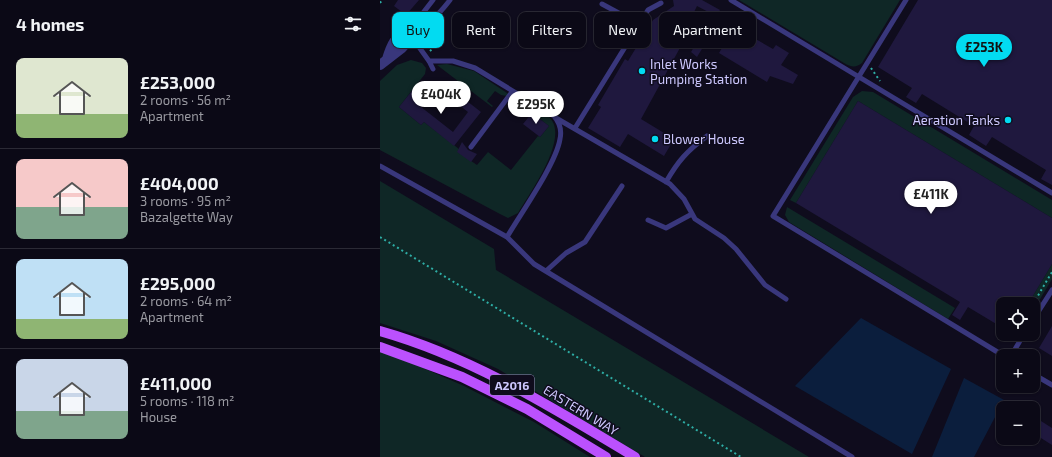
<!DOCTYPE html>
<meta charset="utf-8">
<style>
:root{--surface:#0b0916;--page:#14121f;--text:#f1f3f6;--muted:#9a9aa1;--line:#2b2a35;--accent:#02dbf1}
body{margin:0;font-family:"Exo 2",sans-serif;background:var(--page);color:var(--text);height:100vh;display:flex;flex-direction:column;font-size:15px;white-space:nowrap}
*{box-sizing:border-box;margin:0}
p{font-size:13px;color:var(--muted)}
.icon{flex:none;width:22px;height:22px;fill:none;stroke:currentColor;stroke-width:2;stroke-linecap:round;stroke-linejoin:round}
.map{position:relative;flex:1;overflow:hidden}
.side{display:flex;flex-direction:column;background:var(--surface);width:380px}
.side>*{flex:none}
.banner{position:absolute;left:12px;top:12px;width:380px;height:36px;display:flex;gap:8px}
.buttons{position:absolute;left:616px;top:297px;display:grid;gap:8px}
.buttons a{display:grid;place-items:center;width:44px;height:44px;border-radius:8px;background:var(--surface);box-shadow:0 1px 3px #0004,0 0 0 1px var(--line);font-size:20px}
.price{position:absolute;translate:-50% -34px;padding:0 9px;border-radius:14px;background:#fff;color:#222;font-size:13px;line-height:26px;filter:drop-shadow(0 1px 2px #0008)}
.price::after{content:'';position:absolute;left:50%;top:24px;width:12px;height:9px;margin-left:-6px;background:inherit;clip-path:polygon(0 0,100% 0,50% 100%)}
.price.current{background:var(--accent);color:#111}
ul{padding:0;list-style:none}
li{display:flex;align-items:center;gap:12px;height:100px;padding:0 16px}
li+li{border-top:1px solid var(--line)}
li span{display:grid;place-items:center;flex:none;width:112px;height:80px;border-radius:8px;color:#555}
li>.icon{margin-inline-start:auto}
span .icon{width:48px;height:48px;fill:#fffc;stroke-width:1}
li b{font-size:17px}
h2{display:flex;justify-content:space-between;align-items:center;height:48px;padding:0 16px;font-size:17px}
.chip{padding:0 14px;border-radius:8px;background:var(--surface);box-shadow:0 1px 3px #0004,0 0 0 1px var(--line);font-size:14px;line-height:36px}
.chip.current{background:var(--accent);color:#111}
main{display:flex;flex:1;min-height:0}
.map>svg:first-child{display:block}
.green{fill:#0f2726}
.water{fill:#0b1e3d}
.building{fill:#1f183e}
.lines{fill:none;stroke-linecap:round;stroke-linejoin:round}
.path{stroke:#2eada5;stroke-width:2;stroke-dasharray:2 3;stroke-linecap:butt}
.lane{stroke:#39377c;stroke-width:5}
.street{stroke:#39377c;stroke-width:10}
.primary{stroke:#bb51fe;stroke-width:10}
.poi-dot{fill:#02dbf1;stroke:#0f0c1d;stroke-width:1.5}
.labels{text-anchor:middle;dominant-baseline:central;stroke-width:3;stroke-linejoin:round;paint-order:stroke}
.shield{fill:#0f0c1d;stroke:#9590bb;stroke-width:1}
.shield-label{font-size:12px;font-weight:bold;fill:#cec9ff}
.poi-label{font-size:13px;fill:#cec9ff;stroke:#0f0c1d;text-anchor:start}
.street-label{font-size:13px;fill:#cec9ff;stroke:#0f0c1d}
</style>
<main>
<section class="side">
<h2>4 homes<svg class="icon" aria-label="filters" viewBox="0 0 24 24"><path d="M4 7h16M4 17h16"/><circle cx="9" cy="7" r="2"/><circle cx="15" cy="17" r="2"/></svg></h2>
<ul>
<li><span style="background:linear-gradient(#dfe7d0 70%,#8fb573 0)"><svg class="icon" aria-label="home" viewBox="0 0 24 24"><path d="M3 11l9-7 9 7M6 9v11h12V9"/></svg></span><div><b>£253,000</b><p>2 rooms · 56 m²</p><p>Apartment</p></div></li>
<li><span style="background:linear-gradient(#f6c9c9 60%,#7fa58c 0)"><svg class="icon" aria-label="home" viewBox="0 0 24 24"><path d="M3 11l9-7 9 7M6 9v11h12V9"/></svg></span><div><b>£404,000</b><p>3 rooms · 95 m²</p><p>Bazalgette Way</p></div></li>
<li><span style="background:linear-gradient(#bfe0f5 75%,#8fb573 0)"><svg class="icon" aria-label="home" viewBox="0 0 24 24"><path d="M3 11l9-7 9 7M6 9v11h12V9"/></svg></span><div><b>£295,000</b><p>2 rooms · 64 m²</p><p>Apartment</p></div></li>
<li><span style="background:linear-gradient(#c9d6e8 65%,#7fa58c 0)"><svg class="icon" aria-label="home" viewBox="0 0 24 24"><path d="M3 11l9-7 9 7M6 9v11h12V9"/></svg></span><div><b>£411,000</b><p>5 rooms · 118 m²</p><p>House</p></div></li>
</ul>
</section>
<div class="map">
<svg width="672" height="457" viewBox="0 0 672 457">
<rect width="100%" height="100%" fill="#0f0c1d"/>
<!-- green -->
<path class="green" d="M 359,0 L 520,0 L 482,63 C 476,68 471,67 464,63 Z
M 31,60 L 42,63 L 46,68 L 45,74 L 19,107 L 41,125 L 44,122 L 79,149 L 78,152 L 97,165 L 108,152 L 131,170 L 158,136 L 160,137 L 169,126 L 143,106 L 145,103 C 153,108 163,112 169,117 C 191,137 149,194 138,213 L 128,218 L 120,214 L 0,150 L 0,81 L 17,65 Z
M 67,64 L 94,71 L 133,97 L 121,95 L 115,91 L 107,101 L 113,106 L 112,107 L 57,65 Z
M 482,91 L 493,92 L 672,200 L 672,218 L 478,101 L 416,203 L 410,200 L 473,97 Z
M 0,181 L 114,249 L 116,270 L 429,457 L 265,457 L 118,369 L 56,341 L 0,323 Z
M 407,207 L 575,308 L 568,319 L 409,222 L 405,215 Z
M 672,264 L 672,279 L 653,311 L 653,304 L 648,304 Z
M 0,349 L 84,386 L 154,422 L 210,457 L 0,457 Z"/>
<!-- water -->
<path class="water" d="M 481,318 L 571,369 L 532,454 L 415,386 Z
M 584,378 L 624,400 L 594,457 L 552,457 Z"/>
<!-- building -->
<path class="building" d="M 18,0 L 39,0 L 26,15 L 14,6 Z
M 293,0 L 322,0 L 340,10 L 336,16 L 317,6 L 314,12 L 308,14 L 304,49 L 301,46 L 261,119 L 294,139 L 284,156 L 248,134 L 240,147 L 208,128 L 221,107 L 218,105 L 245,59 L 248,61 L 273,20 L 294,6 Z
M 538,0 L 672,0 L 672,185 L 661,179 L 666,170 L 612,137 L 606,146 L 589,135 L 594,126 L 542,94 L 536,103 L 526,97 L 532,88 L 498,67 Z
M 326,27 L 333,31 L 317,57 L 311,52 Z
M 372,37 L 393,49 L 396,45 L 409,53 L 401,65 L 418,75 L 413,84 L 390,76 L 387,82 L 339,53 L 348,38 L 365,48 Z
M 35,87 L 43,93 L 36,103 L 73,132 L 88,112 L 64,93 L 69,87 L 101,112 L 74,146 L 44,122 L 41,125 L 19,107 Z
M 478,101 L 672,218 L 672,264 L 648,304 L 623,304 L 623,328 L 588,307 L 580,320 L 572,315 L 580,302 L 416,203 Z
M 152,113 L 169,126 L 160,137 L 143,124 Z
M 82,142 L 88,150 L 97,154 L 91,162 L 77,152 Z
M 672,326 L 672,356 L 659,348 Z
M 653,416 L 672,428 L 672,445 L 653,433 Z"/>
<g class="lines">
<!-- path -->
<path class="path" d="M 0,3 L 2,0
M 50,51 L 57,44 L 63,19
M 491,68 L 500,81
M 0,237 L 361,457
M 653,304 L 672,272"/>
<!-- lane -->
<path class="lane" d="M 351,0 L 672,193
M 526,0 L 393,216 L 624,356
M 222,4 L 259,24
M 29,31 L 53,0
M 28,32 C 49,24 57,17 70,0
M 29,33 L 49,61 L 53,69
M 49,61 L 73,61 L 95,68 L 174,116 C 180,123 182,130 180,139 C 176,164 141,213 127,237 L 154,264 L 472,457
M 176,118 L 290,184 L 304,199 L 315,219 L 344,238 L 356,249 L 385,285 L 406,299
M 195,128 L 268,10 L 281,3
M 91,147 L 132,92
M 0,166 L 127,237
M 286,182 C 298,161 307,151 327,136
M 268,220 L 286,228 L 312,214
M 166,271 L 186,253 L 205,242 L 242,186
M 653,320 L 672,290
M 631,356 L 644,334
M 653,374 L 672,385"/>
<!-- street -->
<path class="street" d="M 0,65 L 22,48 L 28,41 L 28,32 C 15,35 11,46 7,59"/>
<!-- primary -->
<path class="primary" d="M 0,331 C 92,357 173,408 255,457
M 0,347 L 82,377 L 147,409 L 226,457"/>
</g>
<!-- markers -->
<g class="poi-dot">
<circle cx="262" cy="71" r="4"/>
<circle cx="628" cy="120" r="4"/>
<circle cx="275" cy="139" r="4"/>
</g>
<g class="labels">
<!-- shield labels -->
<rect class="shield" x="110" y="375" width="44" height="20" rx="3"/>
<g class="shield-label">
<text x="132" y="385">A2016</text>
</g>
<!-- poi labels -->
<g class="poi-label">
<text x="270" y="64">Inlet Works<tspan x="270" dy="15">Pumping Station</tspan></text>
<text x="620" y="120" text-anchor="end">Aeration Tanks</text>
<text x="283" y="139">Blower House</text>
</g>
<!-- street labels -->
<g class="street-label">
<text transform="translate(201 410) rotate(31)">EASTERN WAY</text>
</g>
</g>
</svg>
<div class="buttons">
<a><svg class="icon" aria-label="locate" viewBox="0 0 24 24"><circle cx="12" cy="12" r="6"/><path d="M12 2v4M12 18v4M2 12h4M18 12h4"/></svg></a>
<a>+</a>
<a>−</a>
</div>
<b class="price current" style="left:604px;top:68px">£253K</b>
<b class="price" style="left:61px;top:115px">£404K</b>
<b class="price" style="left:156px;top:125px">£295K</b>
<b class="price" style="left:551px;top:215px">£411K</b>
<div class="banner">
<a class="chip current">Buy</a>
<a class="chip">Rent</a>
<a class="chip">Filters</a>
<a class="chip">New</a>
<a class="chip">Apartment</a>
</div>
</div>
</main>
